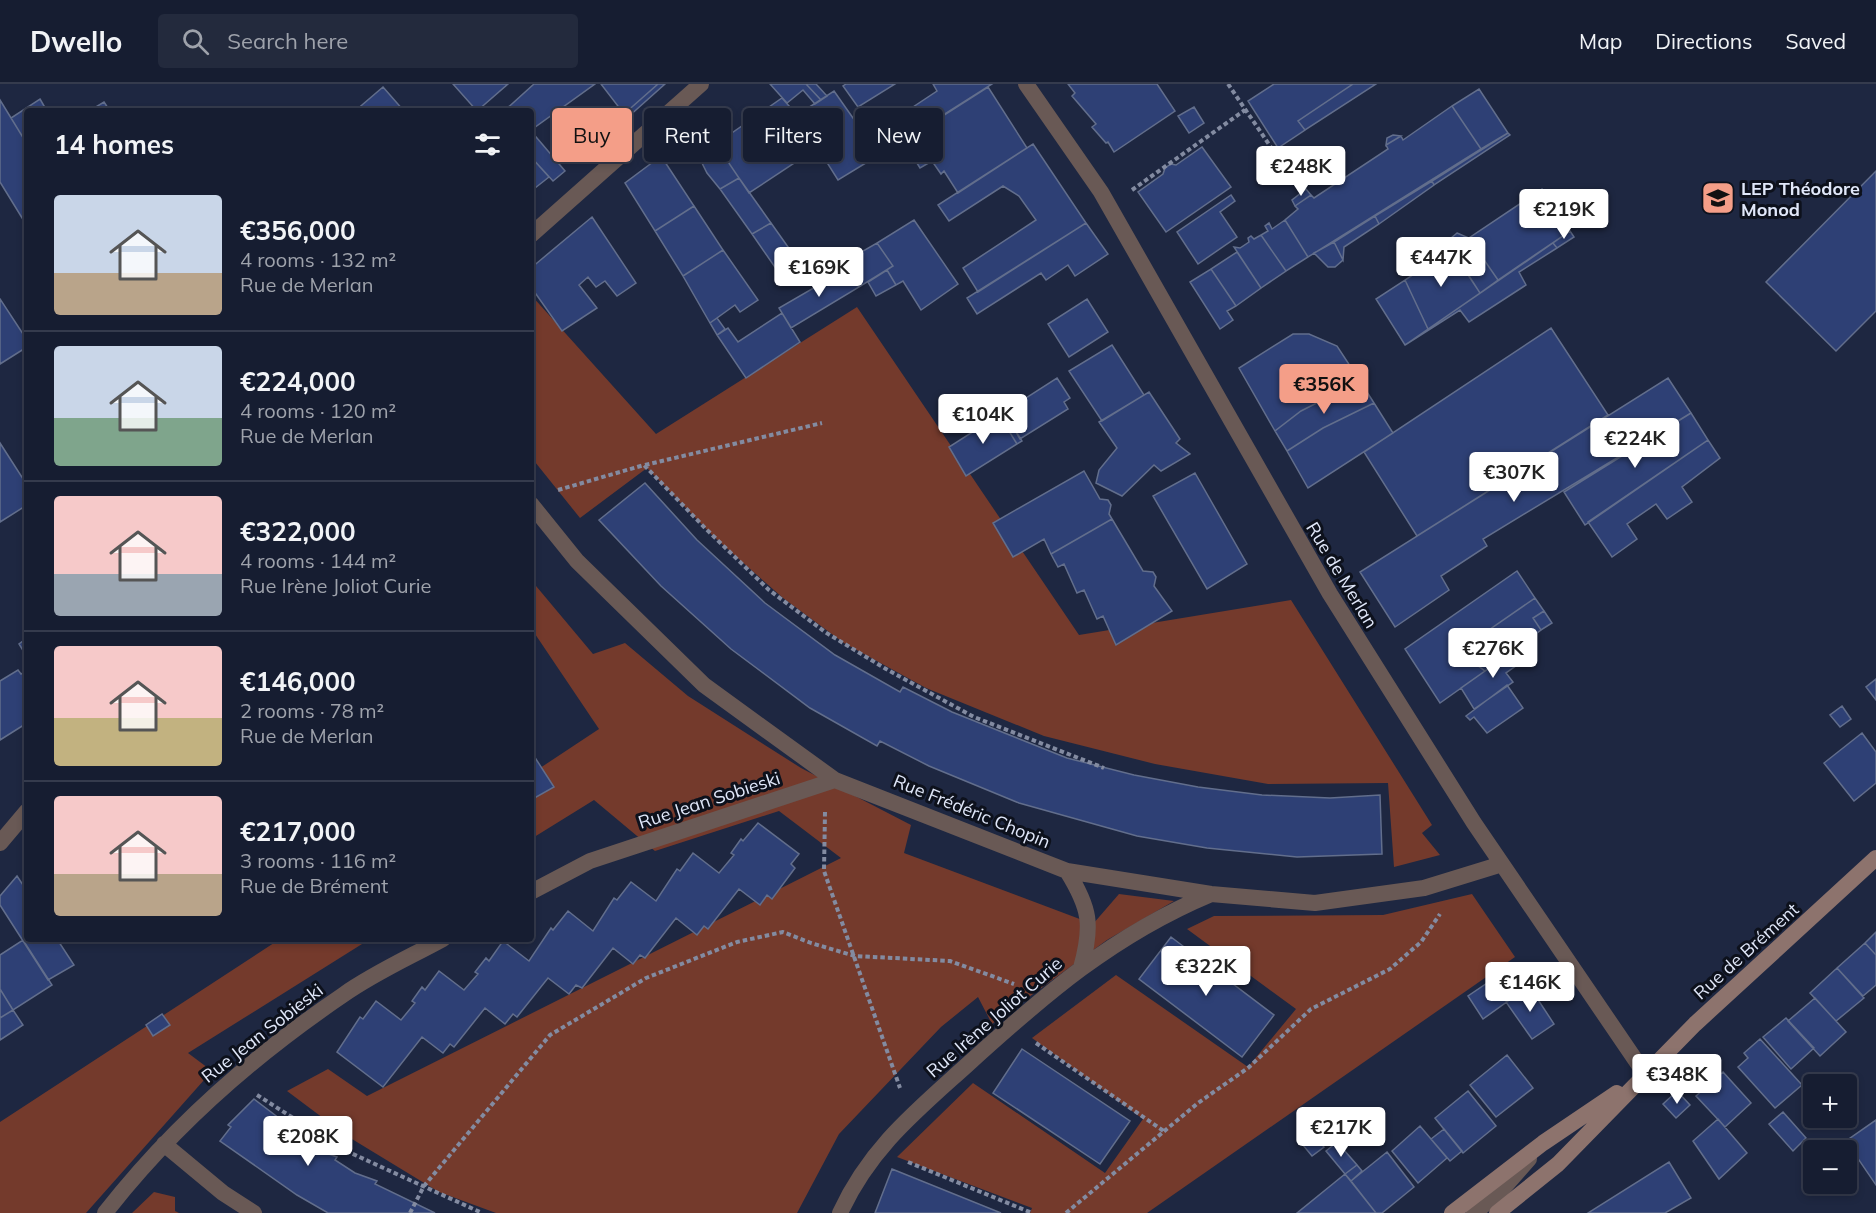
<!DOCTYPE html>
<meta charset="utf-8">
<style>
:root{--surface:#161d31;--page:#232a3d;--text:#f1f3f6;--muted:#9ea2ab;--line:#353b4d;--accent:#f49e88}
body{margin:0;font-family:Mulish,sans-serif;background:var(--page);color:var(--text);height:100vh;display:flex;flex-direction:column;font-size:22px;white-space:nowrap}
*{box-sizing:border-box;margin:0}
p{font-size:20px;color:var(--muted)}
.icon{flex:none;width:33px;height:33px;fill:none;stroke:currentColor;stroke-width:2;stroke-linecap:round;stroke-linejoin:round}
.map{position:relative;flex:1;overflow:hidden}
.sheet{position:absolute;left:24px;top:24px;width:510px;height:834px;display:flex;flex-direction:column;background:var(--surface);border-radius:6px;box-shadow:0 3px 9px #0003,0 0 0 2px var(--line)}
.sheet>*{flex:none}
.top-card{position:absolute;left:552px;top:24px;width:570px;height:54px;display:flex;gap:12px}
.fabs{position:absolute;left:1803px;top:990px;display:grid;gap:12px}
.fabs a{display:grid;place-items:center;width:54px;height:54px;border-radius:6px;background:var(--surface);box-shadow:0 3px 9px #0003,0 0 0 2px var(--line);font-size:30px}
.price{position:absolute;translate:-50% -51px;padding:0 14px;border-radius:6px;background:#fff;color:#222;font-size:20px;line-height:39px;filter:drop-shadow(0 2px 3px #0008)}
.price::after{content:'';position:absolute;left:50%;top:36px;width:18px;height:14px;margin-left:-9px;background:inherit;clip-path:polygon(0 0,100% 0,50% 100%)}
.price.selected{background:var(--accent);color:#111}
ul{padding:0;list-style:none}
li{display:flex;align-items:center;gap:18px;height:150px;padding:0 30px}
li+li{border-top:2px solid var(--line)}
li span{display:grid;place-items:center;flex:none;width:168px;height:120px;border-radius:6px;color:#555}
li>.icon{margin-inline-start:auto}
span .icon{width:72px;height:72px;fill:#fffc;stroke-width:1}
li b{font-size:26px}
h2{display:flex;justify-content:space-between;align-items:center;height:72px;padding:0 30px;font-size:26px}
.tag{padding:0 21px;border-radius:6px;background:var(--surface);box-shadow:0 3px 9px #0003,0 0 0 2px var(--line);font-size:21px;line-height:54px}
.tag.selected{background:var(--accent);color:#111}
header{display:flex;align-items:center;gap:36px;box-sizing:border-box;height:84px;padding:0 30px;background:var(--surface);border-bottom:2px solid var(--line)}
header strong{font-size:28px}
nav{display:flex;gap:33px;margin-inline-start:auto;font-size:21px}
.search{width:420px;height:54px;background:var(--page);display:flex;align-items:center;gap:15px;box-sizing:border-box;padding:0 21px;border-radius:6px;color:var(--muted);font-size:22px}
.map>svg:first-child{display:block}
.green{fill:#743a2c}
.building{fill:#2e4075;stroke:#626e8c;stroke-width:1.5}
.lines{fill:none;stroke-linecap:round;stroke-linejoin:round}
.path{stroke:#838ba1;stroke-width:4;stroke-dasharray:4.5 3;stroke-linecap:butt}
.minor{stroke:#695955;stroke-width:16}
.secondary{stroke:#8d736d;stroke-width:16}
.labels{text-anchor:middle;dominant-baseline:central;stroke-width:6;stroke-linejoin:round;paint-order:stroke}
.poi-label{font-size:18px;font-weight:bold;fill:#e1e8fa;stroke:#0d111c;text-anchor:start}
.street-label{font-size:18px;fill:#e1e8fa;stroke:#0d111c}
</style>
<header>
<strong>Dwello</strong>
<div class="search"><svg class="icon" aria-label="search" viewBox="0 0 24 24"><circle cx="10" cy="10" r="6"/><path d="M15 15l6 6"/></svg>Search here</div>
<nav><a>Map</a><a>Directions</a><a>Saved</a></nav>
</header>
<div class="map">
<svg width="1876" height="1129" viewBox="0 0 1876 1129">
<rect width="100%" height="100%" fill="#1e2741"/>
<!-- green -->
<path class="green" d="M 531,211 L 656,350 L 857,223 L 1079,551 L 1291,516 L 1432,741 L 1422,749 L 1440,771 L 1394,783 L 1388,699 L 1268,700 L 1155,680 L 1044,652 L 926,604 L 844,559 L 783,514 L 713,452 L 647,384 L 580,434 L 531,373 Z
M 531,496 L 593,570 L 625,559 L 688,612 L 801,684 L 911,741 L 904,769 L 1093,840 L 1119,810 L 1174,817 L 1107,856 L 992,940 L 978,913 L 941,943 L 839,1050 L 797,1129 L 496,1129 L 439,1108 L 347,1052 L 287,1007 L 328,985 L 367,1012 L 841,774 L 779,727 L 655,767 L 594,716 L 531,755 L 531,690 L 599,645 L 531,544 Z
M 1472,810 L 1515,873 L 1147,1129 L 1030,1129 L 1032,1124 L 897,1073 L 973,999 L 1105,1089 L 1143,1035 L 1032,954 L 1116,891 L 1248,983 L 1296,925 L 1187,845 L 1214,832 L 1383,831 Z
M 280,855 L 370,855 L 188,969 L 212,987 L 86,1129 L 0,1129 L 0,1038 Z
M 154,1108 L 175,1113 L 175,1127 L 179,1129 L 132,1129 Z"/>
<!-- building -->
<path class="building" d="M 453,0 L 508,0 L 477,27 Z
M 534,0 L 595,0 L 531,46 L 531,27 L 504,27 Z
M 601,0 L 658,0 L 624,30 Z
M 658,0 L 665,0 L 627,34 L 624,30 Z
M 770,0 L 806,0 L 821,16 L 815,20 L 803,6 L 787,19 Z
M 806,0 L 816,0 L 827,12 L 821,16 Z
M 846,0 L 895,0 L 858,23 L 843,2 Z
M 933,0 L 992,0 L 907,54 L 895,35 L 937,7 Z
M 1068,0 L 1157,0 L 1175,27 L 1114,68 L 1108,58 L 1106,59 L 1092,43 L 1096,40 L 1072,12 L 1075,9 Z
M 1274,0 L 1353,0 L 1298,37 L 1305,46 L 1278,64 L 1248,17 Z
M 1353,0 L 1376,0 L 1305,46 L 1298,37 Z
M 383,3 L 404,27 L 355,27 Z
M 988,3 L 1027,64 L 958,109 L 944,87 L 941,90 L 932,77 L 920,84 L 915,76 L 915,71 L 924,62 L 916,49 Z
M 1479,5 L 1508,49 L 1481,65 L 1452,22 Z
M 834,7 L 879,71 L 838,96 L 797,31 Z
M 782,14 L 797,31 L 817,64 L 749,109 L 716,60 Z
M 40,15 L 47,27 L 27,27 L 27,60 L 11,34 Z
M 0,16 L 27,60 L 27,142 L 0,98 Z
M 104,18 L 110,27 L 89,27 Z
M 1452,22 L 1481,65 L 1308,173 L 1285,136 L 1298,125 L 1295,122 L 1311,111 L 1314,114 L 1388,65 L 1386,61 L 1401,52 L 1403,56 Z
M 1194,23 L 1204,39 L 1189,49 L 1178,32 Z
M 895,35 L 907,54 L 879,71 L 864,49 Z
M 703,40 L 714,57 L 697,69 L 689,52 Z
M 531,47 L 565,87 L 553,97 L 531,73 Z
M 1508,49 L 1510,51 L 1434,101 L 1432,97 Z
M 1393,51 L 1401,52 L 1386,61 L 1387,54 Z
M 714,57 L 739,94 L 720,105 L 707,89 L 697,69 Z
M 1033,60 L 1086,139 L 978,208 L 963,184 L 1036,136 L 1019,112 L 1003,102 L 949,137 L 938,121 Z
M 1202,63 L 1231,103 L 1166,148 L 1138,108 L 1163,90 L 1165,84 L 1171,80 L 1176,81 Z
M 661,72 L 694,122 L 655,147 L 625,99 Z
M 531,73 L 549,93 L 535,104 L 531,99 Z
M 1876,87 L 1876,227 L 1836,267 L 1766,198 Z
M 739,94 L 771,139 L 752,150 L 720,105 Z
M 1432,97 L 1434,101 L 1379,140 L 1375,132 Z
M 1306,105 L 1311,111 L 1295,122 L 1292,116 Z
M 1542,105 L 1570,147 L 1498,196 L 1469,154 Z
M 1231,111 L 1235,117 L 1220,128 L 1237,153 L 1198,180 L 1177,148 Z
M 694,122 L 723,166 L 683,192 L 655,147 Z
M 1375,132 L 1379,140 L 1344,163 L 1343,176 L 1334,158 Z
M 592,133 L 636,199 L 617,212 L 605,197 L 596,203 L 588,193 L 579,201 L 597,224 L 562,247 L 531,203 L 531,184 Z
M 914,136 L 958,200 L 921,226 L 903,197 L 896,201 L 887,186 L 893,182 L 877,159 Z
M 1285,136 L 1308,173 L 1286,187 L 1261,151 L 1268,147 L 1265,142 L 1269,139 L 1272,145 Z
M 771,139 L 798,177 L 779,189 L 752,150 Z
M 1086,139 L 1108,170 L 1075,192 L 1068,181 L 1046,196 L 1041,189 L 977,230 L 967,214 Z
M 1570,147 L 1574,153 L 1557,164 L 1553,159 Z
M 1457,149 L 1469,154 L 1498,196 L 1480,209 L 1448,161 L 1450,155 Z
M 1261,151 L 1286,187 L 1261,204 L 1234,163 L 1240,164 L 1249,158 L 1248,154 L 1251,152 L 1254,155 Z
M 1334,158 L 1343,176 L 1335,183 L 1328,183 L 1314,169 Z
M 877,159 L 893,182 L 859,203 L 844,178 Z
M 1553,159 L 1557,164 L 1519,188 L 1526,201 L 1469,238 L 1460,226 L 1405,261 Z
M 1452,165 L 1480,209 L 1428,245 L 1405,196 Z
M 723,166 L 758,216 L 740,228 L 735,221 L 710,239 L 683,192 Z
M 1237,168 L 1261,204 L 1236,222 L 1211,185 Z
M 848,184 L 859,203 L 791,244 L 779,224 Z
M 1211,185 L 1236,222 L 1227,227 L 1233,236 L 1220,245 L 1190,198 Z
M 887,186 L 896,201 L 876,212 L 868,198 Z
M 1405,196 L 1428,245 L 1405,261 L 1376,215 Z
M 0,215 L 27,256 L 27,263 L 0,280 Z
M 1087,215 L 1108,248 L 1069,273 L 1048,240 Z
M 782,229 L 800,258 L 746,294 L 717,251 L 728,244 L 738,258 Z
M 717,234 L 725,245 L 717,251 L 710,239 Z
M 1551,244 L 1608,331 L 1417,452 L 1364,368 Z
M 1293,250 L 1309,250 L 1337,262 L 1360,297 L 1301,327 L 1275,347 L 1239,284 Z
M 1112,261 L 1144,311 L 1102,337 L 1069,287 Z
M 1057,294 L 1070,314 L 1064,318 L 1068,325 L 1020,355 L 1004,328 Z
M 1668,294 L 1691,329 L 1483,455 L 1487,462 L 1441,492 L 1449,506 L 1395,543 L 1360,488 Z
M 1360,297 L 1374,319 L 1323,344 L 1287,367 L 1275,347 L 1301,327 Z
M 1149,308 L 1180,355 L 1176,359 L 1190,370 L 1161,387 L 1154,381 L 1122,412 L 1096,399 L 1099,386 L 1117,364 L 1099,338 Z
M 1374,319 L 1393,349 L 1308,404 L 1287,367 L 1323,344 Z
M 1004,328 L 1022,357 L 1017,360 L 999,331 Z
M 1691,329 L 1708,356 L 1585,441 L 1564,408 Z
M 999,331 L 1017,360 L 966,392 L 949,363 Z
M 1708,356 L 1720,374 L 1682,403 L 1692,418 L 1667,435 L 1656,420 L 1627,440 L 1637,455 L 1612,473 L 1588,438 Z
M 0,359 L 27,401 L 27,421 L 0,438 Z
M 1084,387 L 1100,415 L 1108,416 L 1111,421 L 1109,430 L 1112,435 L 1051,470 L 1044,455 L 1013,473 L 993,439 Z
M 1195,389 L 1247,480 L 1207,505 L 1153,412 Z
M 645,399 L 697,456 L 765,519 L 835,571 L 900,608 L 903,603 L 952,628 L 1067,674 L 1134,691 L 1198,703 L 1262,711 L 1330,714 L 1380,711 L 1382,770 L 1297,773 L 1207,764 L 1137,752 L 1019,719 L 929,682 L 880,657 L 877,662 L 810,624 L 731,565 L 661,502 L 599,436 Z
M 1112,435 L 1143,487 L 1153,488 L 1156,493 L 1154,502 L 1172,527 L 1116,561 L 1103,532 L 1097,535 L 1084,506 L 1077,509 L 1064,480 L 1058,483 L 1051,470 Z
M 1517,487 L 1535,514 L 1473,557 L 1477,564 L 1465,572 L 1485,587 L 1440,619 L 1405,565 Z
M 1535,514 L 1544,527 L 1533,534 L 1541,546 L 1485,587 L 1465,572 L 1477,564 L 1473,557 Z
M 1544,527 L 1552,539 L 1541,546 L 1533,534 Z
M 27,554 L 27,573 L 19,560 Z
M 1519,563 L 1527,574 L 1506,589 L 1513,598 L 1474,625 L 1461,604 Z
M 18,586 L 21,590 L 27,587 L 27,639 L 0,656 L 0,597 Z
M 1876,595 L 1876,616 L 1866,603 Z
M 1507,601 L 1523,624 L 1487,649 L 1474,633 L 1470,636 L 1466,632 Z
M 1842,622 L 1851,635 L 1840,643 L 1830,631 Z
M 1862,649 L 1876,668 L 1876,699 L 1854,717 L 1824,679 Z
M 534,672 L 554,703 L 531,716 L 531,674 Z
M 758,739 L 799,770 L 791,780 L 795,784 L 772,815 L 767,811 L 760,821 L 739,805 L 708,845 L 704,842 L 697,851 L 676,834 L 645,874 L 640,871 L 633,880 L 613,864 L 582,904 L 576,901 L 569,910 L 548,894 L 517,933 L 513,930 L 505,940 L 485,924 L 454,963 L 450,960 L 443,969 L 422,953 L 383,1003 L 337,968 L 360,933 L 363,935 L 376,917 L 401,936 L 415,919 L 412,917 L 422,903 L 425,906 L 439,887 L 464,906 L 478,890 L 475,888 L 486,874 L 489,877 L 503,857 L 529,877 L 551,844 L 553,846 L 568,827 L 593,847 L 614,814 L 617,816 L 631,798 L 656,817 L 677,785 L 680,787 L 693,769 L 719,789 L 734,771 L 731,769 L 741,755 L 743,757 Z
M 17,792 L 27,807 L 27,855 L 57,855 L 74,881 L 48,896 L 0,821 L 0,812 Z
M 1876,848 L 1876,871 L 1865,859 Z
M 1171,853 L 1274,931 L 1242,973 L 1139,895 Z
M 23,856 L 52,901 L 13,926 L 0,905 L 0,871 Z
M 1865,859 L 1876,871 L 1876,901 L 1863,912 L 1837,884 Z
M 1514,881 L 1529,902 L 1483,935 L 1468,912 Z
M 1837,884 L 1864,914 L 1836,937 L 1810,909 Z
M 1529,902 L 1554,940 L 1532,955 L 1506,918 Z
M 0,905 L 13,926 L 0,934 Z
M 1815,914 L 1846,948 L 1820,972 L 1788,937 Z
M 13,926 L 23,941 L 0,956 L 0,934 Z
M 162,930 L 170,941 L 153,952 L 146,941 Z
M 1786,934 L 1814,964 L 1791,985 L 1763,953 Z
M 1760,955 L 1802,1001 L 1775,1024 L 1738,983 L 1748,974 L 1744,969 Z
M 1022,965 L 1130,1037 L 1100,1080 L 993,1009 Z
M 1507,971 L 1533,1004 L 1496,1033 L 1470,1001 Z
M 1723,988 L 1751,1019 L 1725,1043 L 1696,1012 Z
M 1468,1007 L 1496,1042 L 1463,1069 L 1435,1034 Z
M 1677,1007 L 1690,1021 L 1676,1034 L 1663,1020 Z
M 254,1015 L 296,1047 L 293,1050 L 315,1065 L 337,1073 L 335,1076 L 355,1089 L 377,1097 L 375,1100 L 435,1129 L 328,1129 L 297,1111 L 220,1057 L 231,1043 L 228,1041 Z
M 1783,1028 L 1806,1054 L 1793,1067 L 1769,1040 Z
M 1718,1035 L 1747,1069 L 1719,1095 L 1693,1057 Z
M 1876,1036 L 1876,1101 L 1846,1057 Z
M 1420,1042 L 1447,1074 L 1418,1099 L 1392,1067 Z
M 1444,1045 L 1462,1067 L 1450,1077 L 1431,1055 Z
M 1314,1051 L 1324,1063 L 1312,1072 L 1302,1060 Z
M 1337,1058 L 1357,1081 L 1345,1090 L 1326,1067 Z
M 1387,1068 L 1414,1103 L 1382,1129 L 1376,1129 L 1351,1097 Z
M 1669,1078 L 1691,1114 L 1665,1129 L 1588,1129 Z
M 1357,1081 L 1362,1087 L 1351,1097 L 1345,1090 Z
M 892,1085 L 1001,1129 L 875,1129 Z
M 1345,1090 L 1376,1129 L 1297,1129 Z"/>
<g class="lines">
<!-- path -->
<path class="path" d="M 1228,0 L 1298,103
M 1132,106 L 1245,26
M 645,381 L 822,339
M 558,406 L 644,381 L 706,445 L 769,506 L 825,548 L 886,585 L 974,633 L 1104,684
M 825,728 L 824,787 L 900,1004
M 1036,959 L 1165,1048
M 257,1011 L 342,1065 L 482,1129
M 908,1078 L 1032,1129
M 410,1129 L 424,1102 L 550,951 L 646,894 L 737,858 L 783,848 L 811,859 L 855,872 L 950,877 L 1014,900
M 1066,1129 L 1198,1019 L 1248,984 L 1311,925 L 1390,885 L 1421,858 L 1440,830"/>
<!-- minor -->
<path class="minor" d="M 1026,0 L 1101,108 L 1330,510 L 1474,739 L 1645,990
M 531,151 L 701,0
M 531,420 L 577,477 L 704,601 L 835,696 L 1067,787 L 1211,810 L 1315,819 L 1424,804 L 1502,780
M 0,759 L 27,727
M 1067,787 C 1090,824 1093,841 1081,884
M 531,808 L 590,777 L 835,696
M 164,1060 L 223,1109 L 254,1129
M 105,1129 C 172,1043 253,972 343,911 C 374,889 410,873 443,855
M 840,1129 C 870,1064 915,1028 967,981 C 1044,911 1113,851 1211,810
M 1474,1129 L 1499,1109 L 1529,1075"/>
<!-- secondary -->
<path class="secondary" d="M 1452,1129 L 1543,1059 L 1617,1009
M 1497,1129 L 1558,1080 L 1695,940 L 1876,774"/>
</g>
<!-- icons -->
<defs>
<symbol id="school-square" viewBox="-11 -11 22 22"><rect x="-9" y="-9" width="18" height="18" rx="4" fill="#f49e88" stroke="#0d111c"/><path d="M0-5L7-2L0 1L-7-2ZM-4 1L0 2.5L4 1V4Q0 6-4 4Z" fill="#111"/></symbol>
</defs>
<g fill-rule="evenodd">
<use href="#school-square" x="1699" y="95" width="38" height="38"/>
</g>
<g class="labels">
<!-- poi labels -->
<g class="poi-label">
<text x="1741" y="104">LEP Théodore<tspan x="1741" dy="21">Monod</tspan></text>
</g>
<!-- street labels -->
<g class="street-label">
<text transform="translate(1342 491) rotate(59)">Rue de Merlan</text>
<text transform="translate(709 716) rotate(-18)">Rue Jean Sobieski</text>
<text transform="translate(972 727) rotate(22)">Rue Frédéric Chopin</text>
<text transform="translate(1746 867) rotate(-42)">Rue de Brément</text>
<text transform="translate(994 933) rotate(-41)">Rue Irène Joliot Curie</text>
<text transform="translate(262 949) rotate(-38)">Rue Jean Sobieski</text>
</g>
</g>
</svg>
<div class="fabs">
<a>+</a>
<a>−</a>
</div>
<b class="price" style="left:1301px;top:113px">€248K</b>
<b class="price" style="left:1564px;top:156px">€219K</b>
<b class="price" style="left:1441px;top:204px">€447K</b>
<b class="price" style="left:819px;top:214px">€169K</b>
<b class="price selected" style="left:1324px;top:331px">€356K</b>
<b class="price" style="left:983px;top:361px">€104K</b>
<b class="price" style="left:1635px;top:385px">€224K</b>
<b class="price" style="left:1514px;top:419px">€307K</b>
<b class="price" style="left:1493px;top:595px">€276K</b>
<b class="price" style="left:1206px;top:913px">€322K</b>
<b class="price" style="left:1530px;top:929px">€146K</b>
<b class="price" style="left:1677px;top:1021px">€348K</b>
<b class="price" style="left:1341px;top:1074px">€217K</b>
<b class="price" style="left:308px;top:1083px">€208K</b>
<div class="top-card">
<a class="tag selected">Buy</a>
<a class="tag">Rent</a>
<a class="tag">Filters</a>
<a class="tag">New</a>
</div>
<section class="sheet">
<h2>14 homes<svg class="icon" aria-label="filters" viewBox="0 0 24 24"><path d="M4 7h16M4 17h16"/><circle cx="9" cy="7" r="2"/><circle cx="15" cy="17" r="2"/></svg></h2>
<ul>
<li><span style="background:linear-gradient(#c9d6e8 65%,#b9a48a 0)"><svg class="icon" aria-label="home" viewBox="0 0 24 24"><path d="M3 11l9-7 9 7M6 9v11h12V9"/></svg></span><div><b>€356,000</b><p>4 rooms · 132 m²</p><p>Rue de Merlan</p></div></li>
<li><span style="background:linear-gradient(#c9d6e8 60%,#7fa58c 0)"><svg class="icon" aria-label="home" viewBox="0 0 24 24"><path d="M3 11l9-7 9 7M6 9v11h12V9"/></svg></span><div><b>€224,000</b><p>4 rooms · 120 m²</p><p>Rue de Merlan</p></div></li>
<li><span style="background:linear-gradient(#f6c9c9 65%,#9aa5b1 0)"><svg class="icon" aria-label="home" viewBox="0 0 24 24"><path d="M3 11l9-7 9 7M6 9v11h12V9"/></svg></span><div><b>€322,000</b><p>4 rooms · 144 m²</p><p>Rue Irène Joliot Curie</p></div></li>
<li><span style="background:linear-gradient(#f6c9c9 60%,#c2b280 0)"><svg class="icon" aria-label="home" viewBox="0 0 24 24"><path d="M3 11l9-7 9 7M6 9v11h12V9"/></svg></span><div><b>€146,000</b><p>2 rooms · 78 m²</p><p>Rue de Merlan</p></div></li>
<li><span style="background:linear-gradient(#f6c9c9 65%,#b9a48a 0)"><svg class="icon" aria-label="home" viewBox="0 0 24 24"><path d="M3 11l9-7 9 7M6 9v11h12V9"/></svg></span><div><b>€217,000</b><p>3 rooms · 116 m²</p><p>Rue de Brément</p></div></li>
</ul>
</section>
</div>
